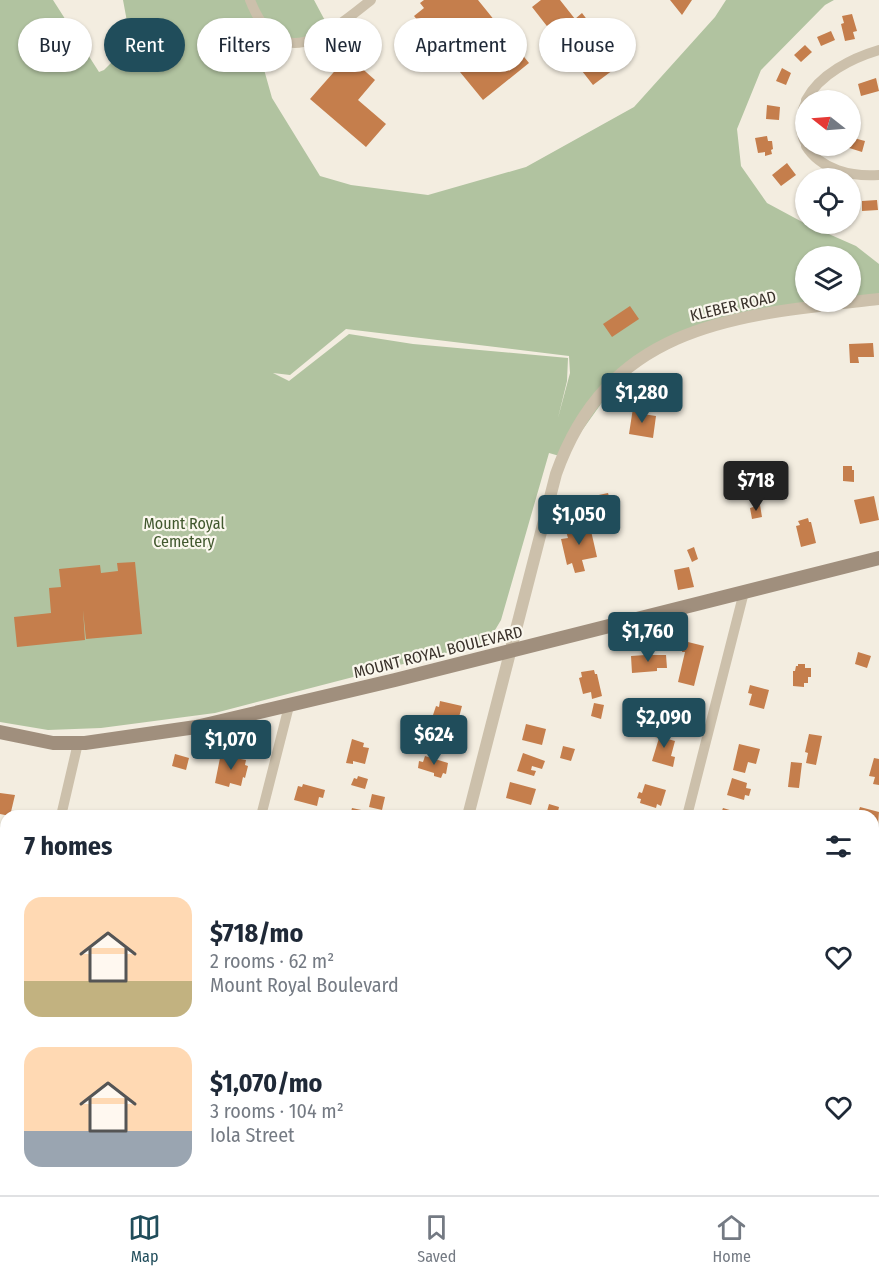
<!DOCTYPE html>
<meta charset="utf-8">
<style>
:root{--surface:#fff;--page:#f6f6f7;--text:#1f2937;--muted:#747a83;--line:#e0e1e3;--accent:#204d5b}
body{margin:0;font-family:"Fira Sans Condensed",sans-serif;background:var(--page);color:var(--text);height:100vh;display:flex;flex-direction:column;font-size:22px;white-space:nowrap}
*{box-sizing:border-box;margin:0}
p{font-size:20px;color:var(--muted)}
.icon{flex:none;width:33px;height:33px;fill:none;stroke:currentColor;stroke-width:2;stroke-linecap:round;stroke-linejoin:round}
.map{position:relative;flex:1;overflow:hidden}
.details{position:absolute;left:0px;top:810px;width:879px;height:386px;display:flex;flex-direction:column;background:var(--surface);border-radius:18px 18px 0 0;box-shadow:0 2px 4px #0004}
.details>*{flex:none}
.top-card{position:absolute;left:18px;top:18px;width:843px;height:54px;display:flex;gap:12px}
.needle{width:39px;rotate:287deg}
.controls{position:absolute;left:795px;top:90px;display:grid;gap:12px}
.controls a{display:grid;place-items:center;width:66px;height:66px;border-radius:50%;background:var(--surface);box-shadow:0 2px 4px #0004;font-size:30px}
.price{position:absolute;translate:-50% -51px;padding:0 14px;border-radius:6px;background:var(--accent);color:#fff;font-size:20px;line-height:39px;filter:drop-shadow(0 2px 3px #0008)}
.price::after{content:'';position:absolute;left:50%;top:36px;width:18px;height:14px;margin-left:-9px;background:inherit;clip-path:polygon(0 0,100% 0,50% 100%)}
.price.current{background:#222;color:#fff}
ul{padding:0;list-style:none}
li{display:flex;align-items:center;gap:18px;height:150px;padding:0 24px}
li span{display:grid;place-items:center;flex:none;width:168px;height:120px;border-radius:18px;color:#555}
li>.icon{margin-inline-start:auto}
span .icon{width:72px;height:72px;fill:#fffc;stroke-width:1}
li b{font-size:26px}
h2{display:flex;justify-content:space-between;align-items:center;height:72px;padding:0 24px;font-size:26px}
.tag{padding:0 21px;border-radius:27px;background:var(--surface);box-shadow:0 2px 4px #0004;font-size:21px;line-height:54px}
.tag.current{background:var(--accent);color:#fff}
.tabs{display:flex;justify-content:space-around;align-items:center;height:84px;border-top:2px solid var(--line);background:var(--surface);font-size:16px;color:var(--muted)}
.tabs a{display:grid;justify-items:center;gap:3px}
.tabs .current{color:var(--accent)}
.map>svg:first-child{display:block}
.green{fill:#b1c3a0;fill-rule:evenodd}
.building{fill:#c57e4c}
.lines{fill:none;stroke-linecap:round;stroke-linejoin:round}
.minor{stroke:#ccc0ab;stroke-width:10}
.tertiary{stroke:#ccc0ab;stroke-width:12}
.secondary{stroke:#a08f7d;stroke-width:14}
.labels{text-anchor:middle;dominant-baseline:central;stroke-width:4.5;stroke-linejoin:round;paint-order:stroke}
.street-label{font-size:16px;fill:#3a322b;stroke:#faf7ed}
.park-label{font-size:16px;fill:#41582e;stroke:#faf7ed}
</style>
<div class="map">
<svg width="879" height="1195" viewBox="0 0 879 1195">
<rect width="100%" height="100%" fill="#f3ede0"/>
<!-- green -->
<path class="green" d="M 0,0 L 53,0 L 99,72 L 104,70 L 131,43 L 123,0 L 314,0 L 330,30 L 303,42 L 264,29 L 258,48 L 272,98 L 320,176 L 351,185 L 428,195 L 526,167 L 634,107 L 715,17 L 726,0 L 834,0 L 825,5 L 761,70 L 737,129 L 741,166 L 767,203 L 806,224 L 856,246 L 879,264 L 879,299 L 724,322 L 626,369 L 563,457 L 549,453 L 501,620 L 488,642 L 215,713 L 101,728 L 48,730 L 0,722 ZM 806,256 L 850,256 L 850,302 L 806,302 ZM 346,329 L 569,356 L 570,373 L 558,418 L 567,381 L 568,358 L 413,344 L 349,334 L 289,381 L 273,373 L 290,375 Z"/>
<!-- building -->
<path class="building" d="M 424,0 L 478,0 L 529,63 L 483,100 L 414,16 L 424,8 L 420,3 Z
M 541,0 L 560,0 L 575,19 L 582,13 L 621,64 L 593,85 L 532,7 Z
M 670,0 L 692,0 L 682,15 Z
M 852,14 L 857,31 L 853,32 L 855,39 L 845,41 L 841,24 L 844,23 L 842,16 Z
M 831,31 L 835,40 L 821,46 L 817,37 Z
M 805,45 L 812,52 L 801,62 L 794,55 Z
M 348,56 L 375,80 L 358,100 L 386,124 L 366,147 L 310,99 Z
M 782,68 L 791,73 L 786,85 L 776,81 Z
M 876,78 L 879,91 L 861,96 L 858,84 Z
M 767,105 L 780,107 L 779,120 L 766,119 Z
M 767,136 L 768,141 L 772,141 L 773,149 L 771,150 L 772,154 L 765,156 L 765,152 L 758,153 L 755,138 Z
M 850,137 L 865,141 L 862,152 L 843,146 L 850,146 Z
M 787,163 L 796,175 L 781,186 L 772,175 Z
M 877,200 L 878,210 L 862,211 L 862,201 Z
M 630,306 L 639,319 L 612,337 L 603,324 Z
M 873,343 L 874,357 L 858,357 L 859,363 L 850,363 L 849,344 Z
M 633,408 L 644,410 L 643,414 L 656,416 L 653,438 L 629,434 Z
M 843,466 L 852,466 L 852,470 L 854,470 L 854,482 L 843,481 Z
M 608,493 L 610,500 L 607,503 L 607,506 L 604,507 L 605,512 L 592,515 L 590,504 L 596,502 L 594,496 Z
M 874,496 L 879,520 L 860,524 L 854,500 Z
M 760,505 L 762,517 L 752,519 L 750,508 Z
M 808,518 L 809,522 L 811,522 L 816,543 L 801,547 L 796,526 L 800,525 L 798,521 Z
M 589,522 L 597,557 L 582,560 L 585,571 L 575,573 L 572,563 L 567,565 L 561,539 L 568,538 L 565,528 Z
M 694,547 L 698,559 L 692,562 L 687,550 Z
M 135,562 L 142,634 L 86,639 L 83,610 L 85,640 L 17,647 L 14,617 L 51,613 L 49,588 L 61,587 L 59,569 L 100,565 L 101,573 L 118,571 L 117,563 Z
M 689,567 L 694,587 L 678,590 L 674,570 Z
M 684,641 L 704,646 L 694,686 L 678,682 L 685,652 L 682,652 Z
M 858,652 L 871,656 L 867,668 L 855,664 Z
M 645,655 L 666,655 L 667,668 L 657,668 L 657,671 L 632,673 L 631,656 Z
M 798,664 L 805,664 L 805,668 L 811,668 L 811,677 L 808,677 L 808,683 L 804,683 L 804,687 L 793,686 L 793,671 L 795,671 L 796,666 L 798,666 Z
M 594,670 L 595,674 L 597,674 L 602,696 L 592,699 L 591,692 L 583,694 L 579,678 L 582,677 L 581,672 Z
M 750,685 L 769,690 L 764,709 L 749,705 L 752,694 L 748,693 Z
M 440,701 L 462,706 L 458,721 L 433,715 L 436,706 L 439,707 Z
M 665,702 L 685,708 L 681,723 L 661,717 Z
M 594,703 L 604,705 L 601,719 L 591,716 Z
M 526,724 L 546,729 L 542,745 L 522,740 Z
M 437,725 L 454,730 L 452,738 L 455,739 L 453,749 L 437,746 L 440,733 L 435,732 Z
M 653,730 L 669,735 L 668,739 L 675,741 L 671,756 L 675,757 L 673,767 L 652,761 L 659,738 L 651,736 Z
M 809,734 L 822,736 L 816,765 L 806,763 L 808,753 L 805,752 Z
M 352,739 L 364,743 L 363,747 L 369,748 L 365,764 L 353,761 L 353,764 L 346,763 Z
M 739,744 L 760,749 L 756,764 L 748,762 L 745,773 L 733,770 Z
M 563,746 L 575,749 L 571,761 L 560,758 Z
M 523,753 L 545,761 L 542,769 L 532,766 L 531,770 L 536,771 L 534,776 L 517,771 Z
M 175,754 L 189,758 L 186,770 L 172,766 Z
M 225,756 L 246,760 L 245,765 L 248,766 L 245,778 L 243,777 L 241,786 L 230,783 L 229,787 L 215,783 L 220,758 L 225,758 Z
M 425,756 L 448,763 L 446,774 L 443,773 L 441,778 L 434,776 L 434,773 L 418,768 L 419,761 L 423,762 Z
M 874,758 L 879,759 L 879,785 L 873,784 L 875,777 L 869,776 Z
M 791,762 L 802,763 L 799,788 L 788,787 Z
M 358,776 L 368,779 L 365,789 L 351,785 L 354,778 L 357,779 Z
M 732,778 L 747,783 L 746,788 L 751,789 L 749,796 L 745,795 L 744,800 L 727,795 Z
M 510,782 L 536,789 L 531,805 L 506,798 Z
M 303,784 L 325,790 L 323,798 L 319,797 L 317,806 L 294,800 L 298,786 L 302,787 Z
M 645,784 L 666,790 L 661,806 L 657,804 L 656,808 L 640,803 L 641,799 L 637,798 L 639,792 L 642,793 Z
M 0,793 L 15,795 L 10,816 L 0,814 Z
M 372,794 L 385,797 L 382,810 L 369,807 Z
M 549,804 L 559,807 L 557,816 L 546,815 Z
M 860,807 L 879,812 L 877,838 L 873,837 L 873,816 L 857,816 Z
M 352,808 L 366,811 L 365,816 L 350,816 Z
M 723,808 L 733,811 L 733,813 L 741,816 L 720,816 Z
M 401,811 L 413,814 L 414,811 L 430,816 L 399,816 Z
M 1,866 L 6,867 L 6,890 L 0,889 Z
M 402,1190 L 428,1190 L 427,1195 Z
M 538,1190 L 557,1190 L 560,1191 L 559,1195 L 536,1195 Z
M 733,1190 L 769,1190 L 768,1191 L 780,1194 L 732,1195 Z"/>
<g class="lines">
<!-- minor -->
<path class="minor" d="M 250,0 C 280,76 327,35 371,0
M 806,100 C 820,74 852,58 879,50
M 806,102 C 799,117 798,130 806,144
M 806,146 C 821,170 852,177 879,175
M 61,816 L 78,743
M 261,816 L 289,706
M 687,816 L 744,592
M 873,973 L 879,951
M 0,1047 L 6,1026
M 873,1188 L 879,1190
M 163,1195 L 164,1190
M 591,1195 L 592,1190
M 815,1195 L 816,1190"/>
<!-- tertiary -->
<path class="tertiary" d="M 468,816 L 556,474 C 610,321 740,315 879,299
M 369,1195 L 371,1190"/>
<!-- secondary -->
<path class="secondary" d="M 0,732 L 53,743 L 85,743 L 196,727 L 395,680 L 879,558"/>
</g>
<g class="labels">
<!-- street labels -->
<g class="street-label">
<text transform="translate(733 306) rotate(-13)">KLEBER ROAD</text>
<text transform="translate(438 652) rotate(-14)">MOUNT ROYAL BOULEVARD</text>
</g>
<!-- park labels -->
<g class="park-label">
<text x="184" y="523">Mount Royal<tspan x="184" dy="18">Cemetery</tspan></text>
</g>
</g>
</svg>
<div class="controls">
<a><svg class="needle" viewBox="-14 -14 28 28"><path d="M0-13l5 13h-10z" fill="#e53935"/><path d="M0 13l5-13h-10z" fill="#747a83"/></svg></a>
<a><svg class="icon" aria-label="locate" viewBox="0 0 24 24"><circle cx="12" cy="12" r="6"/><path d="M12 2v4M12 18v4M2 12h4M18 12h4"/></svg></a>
<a><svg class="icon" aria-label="layers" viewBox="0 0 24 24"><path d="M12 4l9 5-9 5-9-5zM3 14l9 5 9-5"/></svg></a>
</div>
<b class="price" style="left:642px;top:424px">$1,280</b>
<b class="price current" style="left:756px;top:512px">$718</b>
<b class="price" style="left:579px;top:546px">$1,050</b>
<b class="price" style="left:648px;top:663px">$1,760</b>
<b class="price" style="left:664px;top:749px">$2,090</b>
<b class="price" style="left:434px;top:766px">$624</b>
<b class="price" style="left:231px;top:771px">$1,070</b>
<div class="top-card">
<a class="tag">Buy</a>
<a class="tag current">Rent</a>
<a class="tag">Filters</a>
<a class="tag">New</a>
<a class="tag">Apartment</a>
<a class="tag">House</a>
</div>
<section class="details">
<h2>7 homes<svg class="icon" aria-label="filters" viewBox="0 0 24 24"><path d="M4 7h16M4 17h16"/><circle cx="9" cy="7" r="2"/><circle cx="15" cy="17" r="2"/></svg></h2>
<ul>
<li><span style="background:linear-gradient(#ffd9b3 70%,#c2b280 0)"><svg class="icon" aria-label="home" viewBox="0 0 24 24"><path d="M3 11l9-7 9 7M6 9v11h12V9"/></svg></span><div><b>$718/mo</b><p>2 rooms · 62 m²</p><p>Mount Royal Boulevard</p></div><svg class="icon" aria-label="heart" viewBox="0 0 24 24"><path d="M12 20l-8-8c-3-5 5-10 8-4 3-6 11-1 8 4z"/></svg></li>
<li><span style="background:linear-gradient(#ffd9b3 70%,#9aa5b1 0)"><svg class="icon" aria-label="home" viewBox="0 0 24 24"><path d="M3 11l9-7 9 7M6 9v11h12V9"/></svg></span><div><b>$1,070/mo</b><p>3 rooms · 104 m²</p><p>Iola Street</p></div><svg class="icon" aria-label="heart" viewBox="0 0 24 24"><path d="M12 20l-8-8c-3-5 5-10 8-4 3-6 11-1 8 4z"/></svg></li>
</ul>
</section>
</div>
<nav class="tabs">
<a class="current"><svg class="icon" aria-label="map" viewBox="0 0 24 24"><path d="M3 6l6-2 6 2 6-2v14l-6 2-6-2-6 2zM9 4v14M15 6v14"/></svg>Map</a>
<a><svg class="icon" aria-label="saved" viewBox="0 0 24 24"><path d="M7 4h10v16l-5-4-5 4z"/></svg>Saved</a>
<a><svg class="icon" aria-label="home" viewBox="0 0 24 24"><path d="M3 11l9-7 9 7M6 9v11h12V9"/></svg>Home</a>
</nav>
